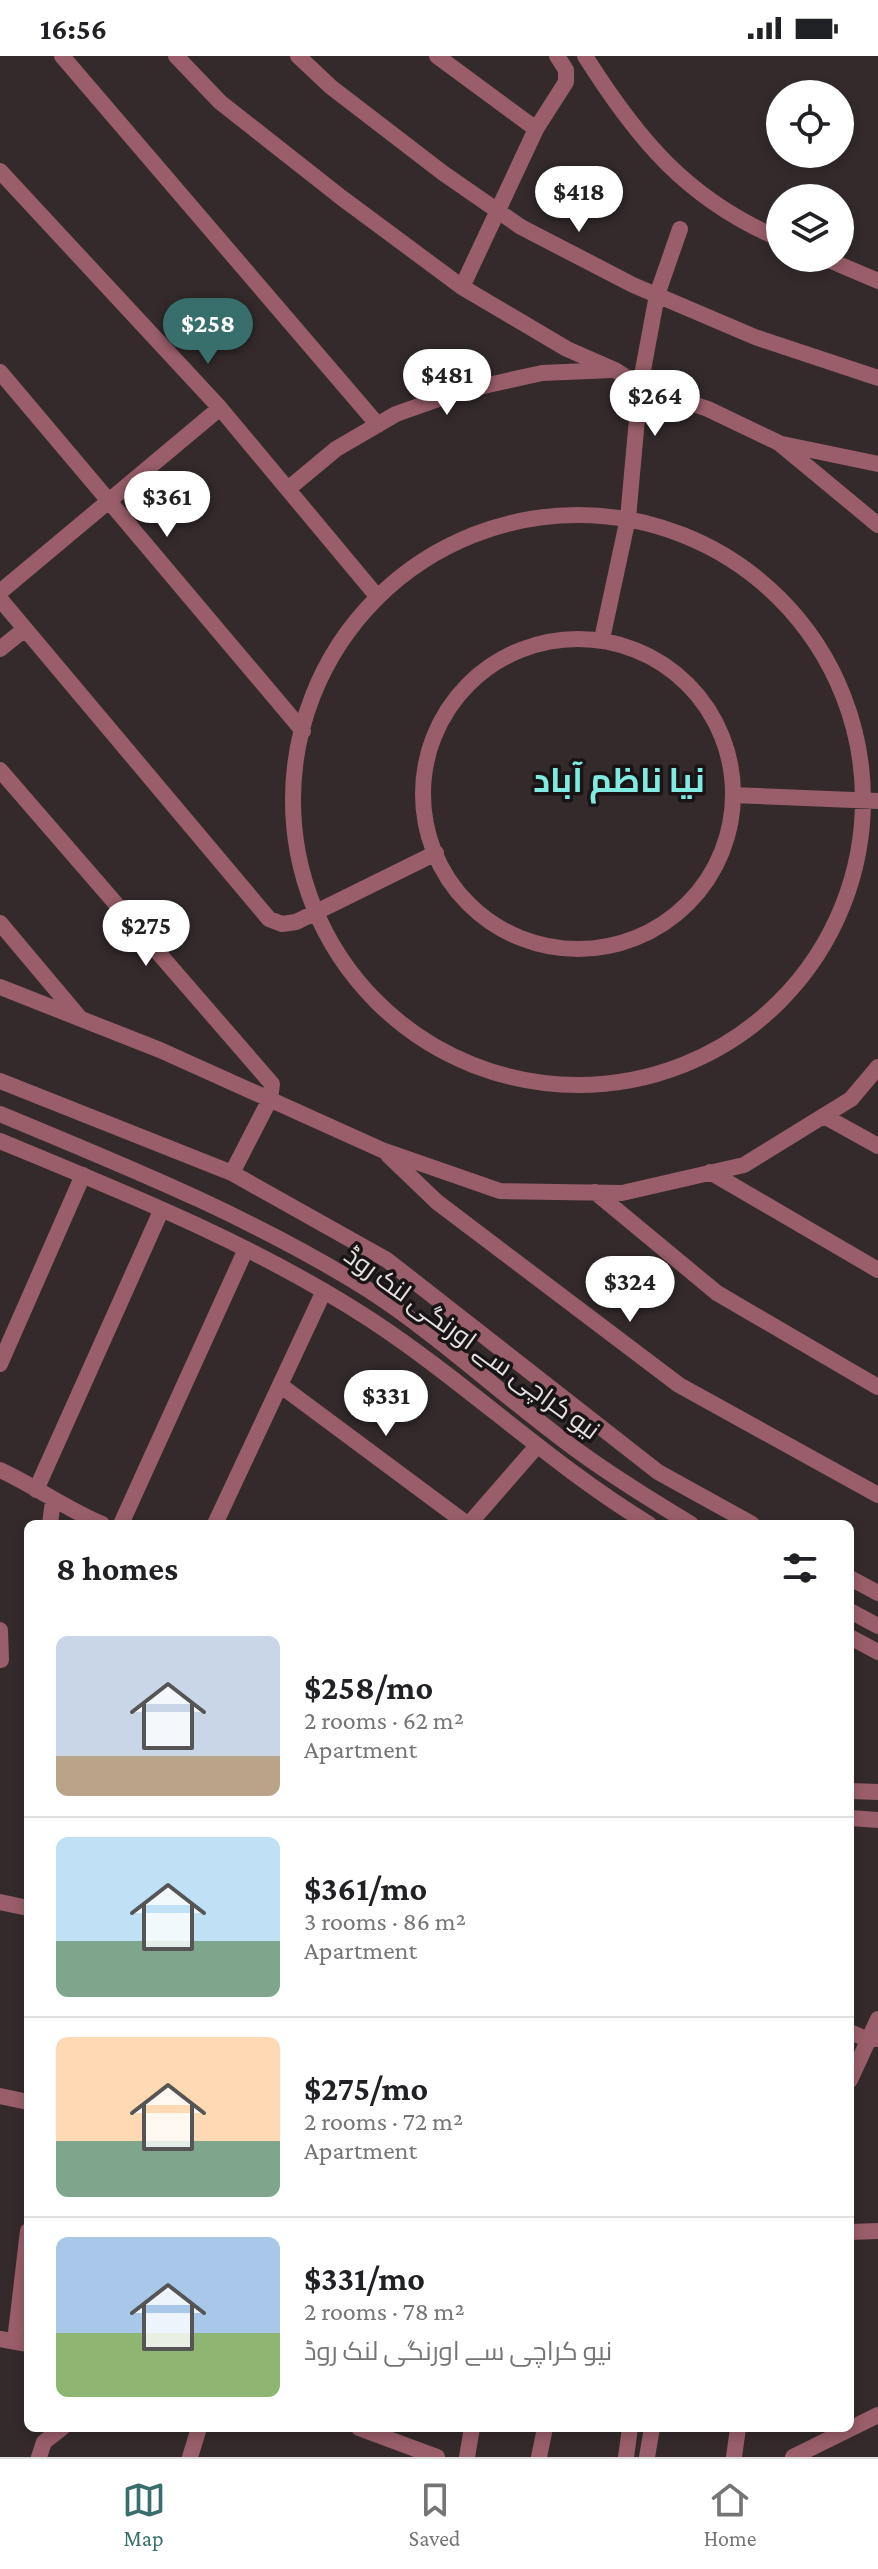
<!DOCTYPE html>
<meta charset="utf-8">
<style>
:root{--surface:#fff;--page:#f2f2f2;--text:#202124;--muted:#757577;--line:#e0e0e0;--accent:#386f6c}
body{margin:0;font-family:"Crimson Pro",Cairo,serif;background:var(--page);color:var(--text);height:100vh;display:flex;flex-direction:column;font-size:30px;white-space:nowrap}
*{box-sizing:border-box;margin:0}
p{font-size:26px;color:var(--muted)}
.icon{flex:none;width:44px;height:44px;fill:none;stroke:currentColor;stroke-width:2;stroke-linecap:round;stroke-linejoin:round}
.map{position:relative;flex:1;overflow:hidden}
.drawer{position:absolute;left:24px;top:1464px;width:830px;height:912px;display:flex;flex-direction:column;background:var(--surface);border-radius:12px;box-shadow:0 4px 12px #0003}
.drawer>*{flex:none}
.buttons{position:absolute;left:766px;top:24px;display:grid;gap:16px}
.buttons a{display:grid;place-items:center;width:88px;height:88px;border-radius:50%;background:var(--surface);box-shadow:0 4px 12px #0003;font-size:40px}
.price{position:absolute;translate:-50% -68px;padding:0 18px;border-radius:28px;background:#fff;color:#222;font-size:26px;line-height:52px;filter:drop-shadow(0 2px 4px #0008)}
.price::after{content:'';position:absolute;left:50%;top:48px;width:24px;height:18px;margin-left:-12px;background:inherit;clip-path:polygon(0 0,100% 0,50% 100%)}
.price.current{background:var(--accent);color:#fff}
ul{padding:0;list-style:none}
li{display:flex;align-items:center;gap:24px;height:200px;padding:0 32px}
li+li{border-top:2px solid var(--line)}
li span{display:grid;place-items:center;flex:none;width:224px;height:160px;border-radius:12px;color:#555}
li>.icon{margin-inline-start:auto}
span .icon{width:96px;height:96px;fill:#fffc;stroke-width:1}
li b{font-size:34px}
h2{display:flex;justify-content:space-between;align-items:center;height:96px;padding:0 32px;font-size:34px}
.status{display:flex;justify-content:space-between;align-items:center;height:56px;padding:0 40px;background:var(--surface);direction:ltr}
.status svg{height:22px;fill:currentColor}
.dock{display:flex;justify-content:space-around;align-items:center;height:112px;border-top:2px solid var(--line);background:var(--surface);font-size:22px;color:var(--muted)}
.dock a{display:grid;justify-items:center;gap:4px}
.dock .current{color:var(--accent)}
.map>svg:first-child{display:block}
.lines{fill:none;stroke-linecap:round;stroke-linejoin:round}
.minor{stroke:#995e69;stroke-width:16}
.tertiary{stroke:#995e69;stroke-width:16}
.labels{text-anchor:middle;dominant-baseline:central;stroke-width:7;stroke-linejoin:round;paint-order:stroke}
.street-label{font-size:26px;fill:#e6e0e0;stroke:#191415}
.district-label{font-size:34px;font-weight:bold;fill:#80ebe1;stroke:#191415}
</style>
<div class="status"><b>16:56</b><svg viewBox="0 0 49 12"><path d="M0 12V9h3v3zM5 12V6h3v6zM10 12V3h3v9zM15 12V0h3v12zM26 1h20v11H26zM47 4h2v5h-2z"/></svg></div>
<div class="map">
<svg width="878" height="2401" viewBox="0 0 878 2401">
<rect width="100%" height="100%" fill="#342a2c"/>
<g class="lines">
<!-- minor -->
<path class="minor" d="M 62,0 L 378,369
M 176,0 L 220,46 L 342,142 L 462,231 L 567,293 L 615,314 L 640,330 L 708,353 L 779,387 L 878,469
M 298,0 L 331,31 L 443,117 L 521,171 L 633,229 L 755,281 L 878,322
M 437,0 L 536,73
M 585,0 C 638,84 687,143 780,183
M 0,115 L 220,352 L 376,539
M 824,202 L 878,225
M 462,231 L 536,73 L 566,26 L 566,14 L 557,0
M 0,316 L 303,675
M 782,388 L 878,408
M 288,433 L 336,393 L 396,358 L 461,335 L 542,317 L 612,314
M293 744a285 285 0 1 1 570 0a285 285 0 1 1-570 0Z
M 0,536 L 220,352
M 0,543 L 269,863 L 282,868 L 296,866 L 436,797
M423 738a155 155 0 1 1 310 0a155 155 0 1 1-310 0Z
M 602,583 L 628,462 L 640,330 L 657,239 L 680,173
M 0,593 L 25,573
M 0,714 L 272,1028 L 270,1043 L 232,1117
M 733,739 L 878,745
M 0,867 L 79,961
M 0,931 L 160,994 L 382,1094 L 500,1135 L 622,1137 L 744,1109 L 851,1043 L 878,1011
M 0,1025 L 232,1117 L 387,1204 L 658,1416 L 752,1468
M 824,1060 L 878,1090
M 388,1099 L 437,1146 L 679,1329 L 878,1439
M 710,1116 L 878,1214
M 595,1136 L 717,1237 L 878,1331
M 0,1308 L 83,1119
M 280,1329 L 467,1468
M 0,1414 C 35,1430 66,1453 102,1468
M 36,1434 L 161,1155
M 50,1468 L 53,1445
M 121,1468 L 246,1193
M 215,1468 L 324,1235
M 469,1468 L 537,1390
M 850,1522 L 878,1537
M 0,1574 L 1,1604
M 850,1735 L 878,1736
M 850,1762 L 878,1764
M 0,1846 L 28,1852
M 850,1976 L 864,1982 L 876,1983
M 850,2024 L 878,1963
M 0,2040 L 28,2046
M 850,2176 L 878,2175
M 0,2283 L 28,2288
M 15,2285 L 28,2175
M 359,2372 L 437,2401
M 39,2401 L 44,2386 L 62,2372
M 190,2401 L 199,2372
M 467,2401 L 472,2372
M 539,2401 L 545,2372
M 626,2401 L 630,2372
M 647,2401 L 652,2372
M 734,2401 L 738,2372
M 793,2401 L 878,2359"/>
<!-- tertiary -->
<path class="tertiary" d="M 0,1058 C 125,1110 252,1161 367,1233 C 440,1280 504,1341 574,1392 C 612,1420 651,1444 691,1468
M 0,1085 C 126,1137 256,1189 371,1264 C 467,1327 550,1408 649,1468
M 850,1555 L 878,1570
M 850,1581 L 878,1596"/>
</g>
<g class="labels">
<!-- street labels -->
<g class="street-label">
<text transform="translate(472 1287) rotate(36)">نیو کراچی سے اورنگی لنک روڈ</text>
</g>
<!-- district labels -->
<g class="district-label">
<text x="619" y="724">نیا ناظم آباد</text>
</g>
</g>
</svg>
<div class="buttons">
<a><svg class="icon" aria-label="locate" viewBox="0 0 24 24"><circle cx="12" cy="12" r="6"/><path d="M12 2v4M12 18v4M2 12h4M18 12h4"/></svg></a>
<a><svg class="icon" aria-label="layers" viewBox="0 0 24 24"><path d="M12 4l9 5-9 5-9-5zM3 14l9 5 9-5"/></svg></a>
</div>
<b class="price" style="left:579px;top:178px">$418</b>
<b class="price current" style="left:208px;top:310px">$258</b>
<b class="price" style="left:447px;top:361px">$481</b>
<b class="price" style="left:655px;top:382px">$264</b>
<b class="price" style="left:167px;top:483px">$361</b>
<b class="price" style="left:146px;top:912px">$275</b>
<b class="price" style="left:630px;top:1268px">$324</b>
<b class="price" style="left:386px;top:1382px">$331</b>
<section class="drawer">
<h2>8 homes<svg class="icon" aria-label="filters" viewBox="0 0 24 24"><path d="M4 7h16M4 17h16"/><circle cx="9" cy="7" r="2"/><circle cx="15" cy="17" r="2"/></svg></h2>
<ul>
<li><span style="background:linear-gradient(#c9d6e8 75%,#b9a48a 0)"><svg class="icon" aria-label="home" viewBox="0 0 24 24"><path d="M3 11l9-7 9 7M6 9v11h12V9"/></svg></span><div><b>$258/mo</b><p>2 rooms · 62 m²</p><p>Apartment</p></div></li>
<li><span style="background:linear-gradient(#bfe0f5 65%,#7fa58c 0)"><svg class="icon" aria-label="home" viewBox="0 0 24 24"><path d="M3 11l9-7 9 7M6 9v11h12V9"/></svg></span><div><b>$361/mo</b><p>3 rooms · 86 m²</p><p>Apartment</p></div></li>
<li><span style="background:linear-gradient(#ffd9b3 65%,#7fa58c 0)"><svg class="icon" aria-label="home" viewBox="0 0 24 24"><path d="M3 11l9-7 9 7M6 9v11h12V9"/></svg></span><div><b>$275/mo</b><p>2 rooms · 72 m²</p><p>Apartment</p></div></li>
<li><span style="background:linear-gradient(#a9c7e8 60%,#8fb573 0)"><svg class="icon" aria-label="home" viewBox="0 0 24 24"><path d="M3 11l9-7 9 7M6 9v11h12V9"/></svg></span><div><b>$331/mo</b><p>2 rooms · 78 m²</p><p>نیو کراچی سے اورنگی لنک روڈ</p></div></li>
</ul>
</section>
</div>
<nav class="dock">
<a class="current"><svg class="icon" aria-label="map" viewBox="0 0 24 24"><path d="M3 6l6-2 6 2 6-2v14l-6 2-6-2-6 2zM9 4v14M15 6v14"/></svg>Map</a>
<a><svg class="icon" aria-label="saved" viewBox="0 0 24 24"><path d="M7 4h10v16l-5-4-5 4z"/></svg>Saved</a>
<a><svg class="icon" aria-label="home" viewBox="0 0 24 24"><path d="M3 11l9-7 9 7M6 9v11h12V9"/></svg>Home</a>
</nav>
